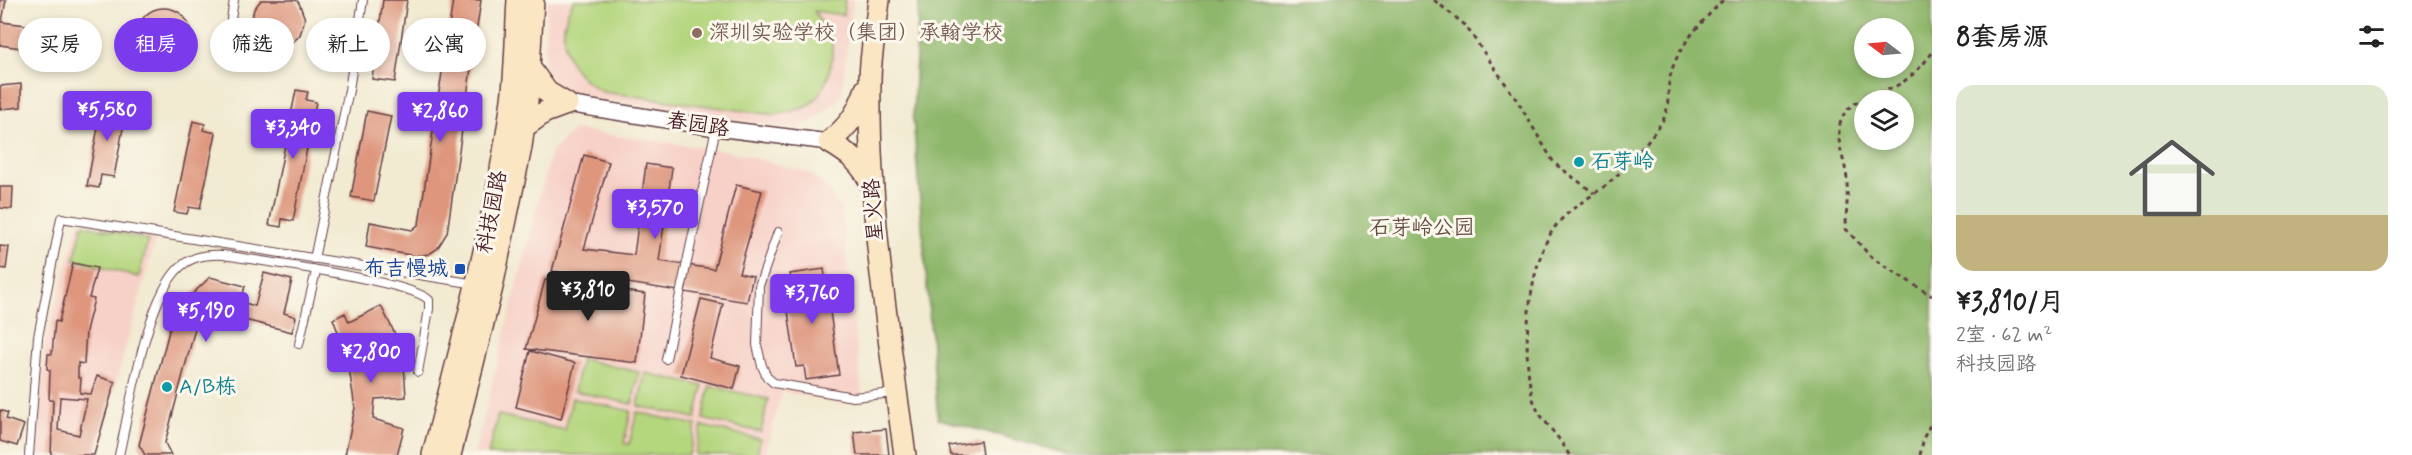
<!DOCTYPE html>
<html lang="zh">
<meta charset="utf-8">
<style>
:root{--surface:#fff;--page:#f6f6f6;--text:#222;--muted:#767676;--line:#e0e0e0;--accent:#7c3aed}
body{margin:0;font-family:Mynerve,"LXGW WenKai TC",sans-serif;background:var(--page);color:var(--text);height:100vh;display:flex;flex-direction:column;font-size:22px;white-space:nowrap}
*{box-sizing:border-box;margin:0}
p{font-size:20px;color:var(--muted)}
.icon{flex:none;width:33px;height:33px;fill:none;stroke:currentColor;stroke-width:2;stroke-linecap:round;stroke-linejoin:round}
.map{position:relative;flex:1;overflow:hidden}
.drawer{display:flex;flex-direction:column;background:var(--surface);width:480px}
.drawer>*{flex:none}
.guide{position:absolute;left:18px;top:18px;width:570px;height:54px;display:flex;gap:12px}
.needle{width:39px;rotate:286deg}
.fabs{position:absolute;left:1854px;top:18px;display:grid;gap:12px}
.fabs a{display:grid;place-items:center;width:60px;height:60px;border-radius:50%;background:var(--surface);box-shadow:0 3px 9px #0003;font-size:30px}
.price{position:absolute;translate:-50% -51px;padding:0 14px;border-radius:6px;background:var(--accent);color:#fff;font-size:20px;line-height:39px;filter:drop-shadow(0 2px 3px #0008)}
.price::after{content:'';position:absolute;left:50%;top:36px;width:18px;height:14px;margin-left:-9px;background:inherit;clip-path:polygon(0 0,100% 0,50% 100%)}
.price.on{background:#222;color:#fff}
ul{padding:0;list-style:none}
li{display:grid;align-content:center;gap:12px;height:318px;padding:0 24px}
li+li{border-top:2px solid var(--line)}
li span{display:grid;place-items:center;height:186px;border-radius:18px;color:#555}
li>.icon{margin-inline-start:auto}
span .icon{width:108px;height:108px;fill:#fffc;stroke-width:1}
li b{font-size:26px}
h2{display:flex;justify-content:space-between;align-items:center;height:72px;padding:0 24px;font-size:26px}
.chip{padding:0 21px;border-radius:27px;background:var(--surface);box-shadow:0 3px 9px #0003;font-size:21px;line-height:54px}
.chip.on{background:var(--accent);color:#fff}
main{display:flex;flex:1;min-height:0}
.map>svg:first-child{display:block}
.built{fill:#f7d1c8}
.green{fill:#b4d67d;stroke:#7f7a54;stroke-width:1.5}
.forest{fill:#8fb76c;stroke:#6c6b4c;stroke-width:1.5;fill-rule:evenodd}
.building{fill:#de967d;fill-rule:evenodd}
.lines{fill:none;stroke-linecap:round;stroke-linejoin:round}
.lane-casing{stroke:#633d44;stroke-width:10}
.street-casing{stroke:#633d44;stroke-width:18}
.secondary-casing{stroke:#633d44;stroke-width:24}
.path{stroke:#633d44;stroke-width:3;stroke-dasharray:4.5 4.5;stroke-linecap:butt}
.lane{stroke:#fff;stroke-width:8}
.street{stroke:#fff;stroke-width:15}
.secondary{stroke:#fbe6c3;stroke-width:21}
.education-dot{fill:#8d6e63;stroke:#fbf7ec;stroke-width:2}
.culture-dot{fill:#0f9aa8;stroke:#fbf7ec;stroke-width:2}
.transit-dot{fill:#1a4fb4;stroke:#fbf7ec;stroke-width:2}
.labels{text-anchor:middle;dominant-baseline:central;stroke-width:6;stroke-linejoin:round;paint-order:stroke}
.education-label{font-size:21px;fill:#785e54;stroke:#fbf7ec;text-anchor:start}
.street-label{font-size:21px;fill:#4a1f2b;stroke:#fbf7ec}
.culture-label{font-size:21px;fill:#0d838f;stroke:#fbf7ec;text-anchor:start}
.park-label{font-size:21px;fill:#644d40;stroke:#fbf7ec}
.transit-label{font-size:21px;fill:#164399;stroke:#fbf7ec;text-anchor:end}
</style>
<main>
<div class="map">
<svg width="1932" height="455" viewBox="0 0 1932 455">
<rect width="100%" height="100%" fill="#fbf7ec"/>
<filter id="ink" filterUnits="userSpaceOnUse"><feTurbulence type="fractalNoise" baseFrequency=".0167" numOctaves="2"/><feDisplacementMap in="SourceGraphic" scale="12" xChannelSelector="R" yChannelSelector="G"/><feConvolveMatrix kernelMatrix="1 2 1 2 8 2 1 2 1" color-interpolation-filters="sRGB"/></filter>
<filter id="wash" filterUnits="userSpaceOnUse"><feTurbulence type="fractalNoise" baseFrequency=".008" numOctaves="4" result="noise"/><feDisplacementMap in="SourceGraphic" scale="24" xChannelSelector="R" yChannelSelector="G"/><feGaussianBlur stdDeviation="1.35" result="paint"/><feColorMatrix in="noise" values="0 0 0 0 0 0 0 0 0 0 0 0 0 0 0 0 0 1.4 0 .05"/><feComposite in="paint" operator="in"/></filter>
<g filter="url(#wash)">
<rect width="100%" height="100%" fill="#f2ead1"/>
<!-- built -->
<path class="built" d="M 547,0 L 853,0 L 841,97 L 820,116 L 797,129 L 568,95 L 554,84 L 544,66 Z
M 574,130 L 727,151 L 807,172 L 827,188 L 841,210 L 863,402 L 841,404 L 782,391 L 765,455 L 474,455 L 551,152 Z
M 79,222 L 156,238 L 96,455 L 37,455 L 45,345 Z"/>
<!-- green -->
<path class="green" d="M 574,0 L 845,0 L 843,15 L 814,11 L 829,35 L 832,45 L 832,58 L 828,77 L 819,96 L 807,107 L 775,115 L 603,92 C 567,74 552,36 574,0 Z
M 83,224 L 148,240 L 139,277 L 74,260 Z
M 581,359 L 639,372 L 632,404 L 574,391 Z
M 645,373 L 703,386 L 696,418 L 638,406 Z
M 710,386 L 768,399 L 761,432 L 703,419 Z
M 572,398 L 631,411 L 624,443 L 629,444 L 637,412 L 696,425 L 689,455 L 488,455 L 498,415 L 565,430 Z
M 702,426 L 760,439 L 757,455 L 695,455 Z"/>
<!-- forest -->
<path class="forest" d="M 919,0 L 1932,0 L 1932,455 L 1072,455 L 938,419 L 913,117 ZM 1864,28 L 1904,28 L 1904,68 L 1864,68 ZM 1864,100 L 1904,100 L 1904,140 L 1864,140 Z"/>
<g id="blocks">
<!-- building -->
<path class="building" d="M 0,0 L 6,0 L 2,22 L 26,25 L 21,48 L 0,45 Z
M 261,0 L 296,0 L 299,3 L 305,19 L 300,35 L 294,41 L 278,47 L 269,45 L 256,35 L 252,18 L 254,9 Z
M 383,0 L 407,0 L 395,82 L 372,79 Z
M 453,0 L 481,0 L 447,233 L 437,249 L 429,254 L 415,256 L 366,247 L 370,222 L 412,230 L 419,224 Z
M137 35a27 27 0 1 1 54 0a27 27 0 1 1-54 0Z
M 21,84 L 21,107 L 0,109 L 0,86 Z
M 296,90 L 308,92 L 306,100 L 316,102 L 293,221 L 282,219 L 281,227 L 269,225 Z
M 104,95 L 116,97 L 114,110 L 126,112 L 114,177 L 101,175 L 99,188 L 87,186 Z
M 367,111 L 391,116 L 374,201 L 351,197 Z
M 193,121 L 205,124 L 203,130 L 216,133 L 200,209 L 189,207 L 187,214 L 174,212 Z
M 584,155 L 609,162 L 584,249 L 634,255 L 646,164 L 672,168 L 659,261 L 714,269 L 736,185 L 762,191 L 739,273 L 753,276 L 747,302 L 552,271 Z
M 0,187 L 13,187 L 12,209 L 0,208 Z
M 0,246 L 9,247 L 6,269 L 0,268 Z
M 73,263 L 97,268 L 89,298 L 94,299 L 86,331 L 84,364 L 78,363 L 78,378 L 81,378 L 80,393 L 91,394 L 97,376 L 115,382 L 94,455 L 51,455 L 53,400 L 49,400 L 50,370 L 47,369 L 48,354 L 52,354 L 55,321 L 59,322 ZM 60,397 L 87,399 L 79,435 L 58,430 Z
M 824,269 L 839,375 L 806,380 L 804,366 L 796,367 L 785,290 L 793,289 L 790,274 Z
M 264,273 L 292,280 L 284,313 L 296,317 L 292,332 L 237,318 L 238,313 L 215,307 L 197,321 L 165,443 L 171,455 L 145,455 L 139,445 L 174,312 L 210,277 L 245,286 L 241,302 L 255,306 Z
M 545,280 L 645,294 L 637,363 L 526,349 Z
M 701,299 L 723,304 L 710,358 L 740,366 L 734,389 L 681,375 Z
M 381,306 L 395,334 L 367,349 L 372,368 L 404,365 L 406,397 L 375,399 L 373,419 L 404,428 L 397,455 L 345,455 L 355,408 L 347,355 L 333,319 L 345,313 L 349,322 Z
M 530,351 L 575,363 L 561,419 L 516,407 Z
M 0,410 L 8,413 L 6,419 L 24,425 L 17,446 L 0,441 Z
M 886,429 L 889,455 L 857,455 L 854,432 Z
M 980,441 L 982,455 L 951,455 L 949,446 Z"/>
</g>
</g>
<g filter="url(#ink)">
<use href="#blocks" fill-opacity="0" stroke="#633d44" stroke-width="1.5"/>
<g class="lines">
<defs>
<path id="lane" d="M 234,0 L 231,19 L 234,43
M 778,232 L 759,286 L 757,345 L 762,366 L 767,377 L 774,383 L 853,397 L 895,393
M 314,259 L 349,90 L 363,0
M 299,344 L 316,271
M 666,359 L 716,128
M 29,455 L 38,337 L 61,218 L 476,284
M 119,455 C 130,408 146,298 180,267 C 192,256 209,254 224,255 C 259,261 411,281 429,300 L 429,309 L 418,372"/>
<path id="street" d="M 567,104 L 716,128 L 829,142"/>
<path id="secondary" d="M 879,0 C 876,27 870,55 870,82 C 868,208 888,331 905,455
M 529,67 L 547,92 L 567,104
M 866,89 C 857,114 850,125 829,142 C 848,153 862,163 871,184
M 524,127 L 545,112 L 567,104
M 433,455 C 463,338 496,220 512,100 C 516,67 516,33 518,0
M 450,455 L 492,287 L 521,147 L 527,101 L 533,0"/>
</defs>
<!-- lane casing -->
<use href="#lane" class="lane-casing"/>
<!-- street casing -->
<use href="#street" class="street-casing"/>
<!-- secondary casing -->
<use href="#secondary" class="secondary-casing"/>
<!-- path -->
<path class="path" d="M 1434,0 L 1465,25 L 1518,102 L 1554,163 L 1594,193
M 1932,53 C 1924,64 1914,74 1903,82 C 1879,98 1840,96 1839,132 C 1838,150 1847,166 1847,182 C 1848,198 1846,213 1846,229 L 1872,258 L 1932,296
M 1569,455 C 1560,436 1540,420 1534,402 C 1520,359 1527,257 1559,222 C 1572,207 1589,198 1605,186 C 1627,168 1645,145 1662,122 C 1671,108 1666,89 1671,73 C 1679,44 1703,21 1723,0
M 1920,455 L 1924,437 L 1932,421"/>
<!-- lane -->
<use href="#lane" class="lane"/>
<!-- street -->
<use href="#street" class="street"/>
<!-- secondary -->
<use href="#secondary" class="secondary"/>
</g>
</g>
<!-- markers -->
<circle class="education-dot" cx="697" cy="33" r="6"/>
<g class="culture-dot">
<circle cx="1579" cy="162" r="6"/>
<circle cx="167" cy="387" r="6"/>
</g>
<rect class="transit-dot" x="454" y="263" width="12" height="12" rx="3"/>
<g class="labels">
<!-- education labels -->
<g class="education-label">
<text x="709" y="33">深圳实验学校（集团）承翰学校</text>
</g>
<!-- street labels -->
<g class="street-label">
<text transform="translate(698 125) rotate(9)">春园路</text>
<text transform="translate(874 210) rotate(-94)">星火路</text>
<text transform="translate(492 212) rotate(-79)">科技园路</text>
</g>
<!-- culture labels -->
<g class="culture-label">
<text x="1591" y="162">石芽岭</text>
<text x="179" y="387">A/B栋</text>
</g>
<!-- park labels -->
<g class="park-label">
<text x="1422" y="228">石芽岭公园</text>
</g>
<!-- transit labels -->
<g class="transit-label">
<text x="448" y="269">布吉慢城</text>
</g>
</g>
</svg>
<div class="fabs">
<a><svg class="needle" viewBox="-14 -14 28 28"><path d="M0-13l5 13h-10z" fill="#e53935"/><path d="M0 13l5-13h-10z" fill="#767676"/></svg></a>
<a><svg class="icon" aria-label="layers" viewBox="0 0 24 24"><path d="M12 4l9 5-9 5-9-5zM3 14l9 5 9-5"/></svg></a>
</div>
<b class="price" style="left:107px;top:142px">¥5,580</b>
<b class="price" style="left:440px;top:143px">¥2,860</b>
<b class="price" style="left:293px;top:160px">¥3,340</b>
<b class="price" style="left:655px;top:240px">¥3,570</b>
<b class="price on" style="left:588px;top:322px">¥3,810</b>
<b class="price" style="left:812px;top:325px">¥3,760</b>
<b class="price" style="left:206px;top:343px">¥5,190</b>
<b class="price" style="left:371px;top:384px">¥2,800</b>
<div class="guide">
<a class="chip">买房</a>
<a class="chip on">租房</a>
<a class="chip">筛选</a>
<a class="chip">新上</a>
<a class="chip">公寓</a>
</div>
</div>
<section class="drawer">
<h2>8套房源<svg class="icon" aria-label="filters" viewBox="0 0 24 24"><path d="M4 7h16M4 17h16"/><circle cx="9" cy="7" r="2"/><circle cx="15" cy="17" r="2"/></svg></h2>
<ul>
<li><span style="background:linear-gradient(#dfe7d0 70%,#c2b280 0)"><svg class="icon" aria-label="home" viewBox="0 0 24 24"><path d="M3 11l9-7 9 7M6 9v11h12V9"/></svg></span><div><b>¥3,810/月</b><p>2室 · 62 m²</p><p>科技园路</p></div></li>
</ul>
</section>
</main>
